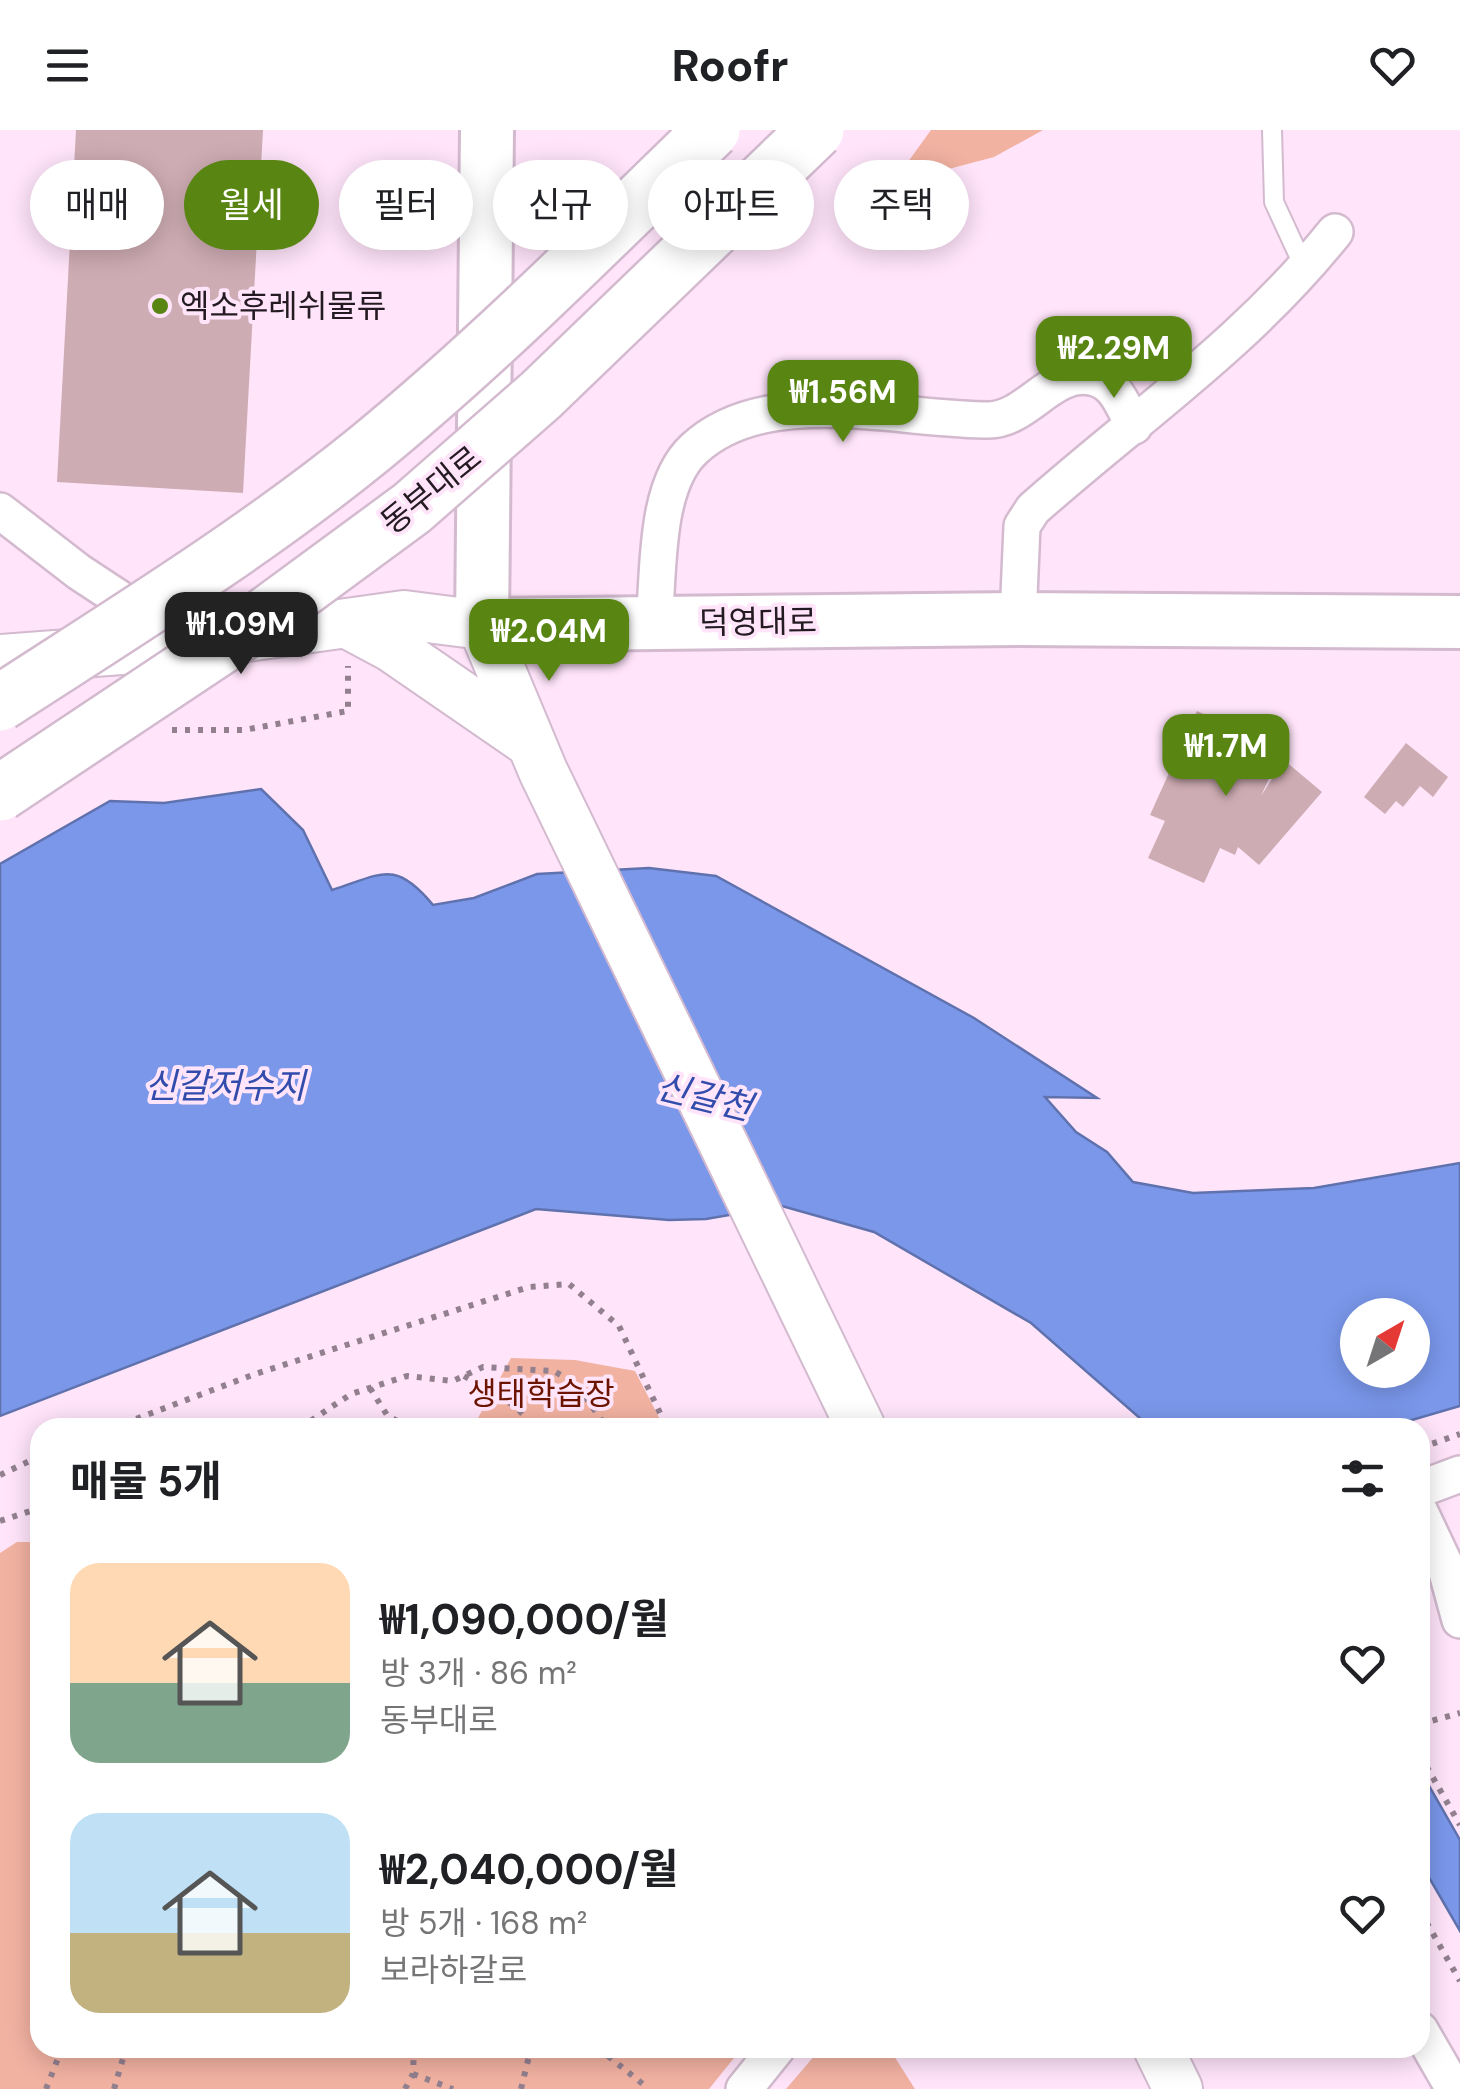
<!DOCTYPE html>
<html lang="ko">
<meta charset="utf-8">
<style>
:root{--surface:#fff;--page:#f2f2f2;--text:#202124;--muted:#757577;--accent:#598513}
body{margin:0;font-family:"DM Sans","Noto Sans KR",sans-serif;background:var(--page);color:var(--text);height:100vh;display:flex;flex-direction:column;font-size:38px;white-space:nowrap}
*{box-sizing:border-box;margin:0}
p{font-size:32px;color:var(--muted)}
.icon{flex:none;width:55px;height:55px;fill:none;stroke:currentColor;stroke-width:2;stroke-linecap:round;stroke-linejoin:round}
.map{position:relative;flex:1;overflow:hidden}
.drawer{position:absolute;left:30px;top:1288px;width:1400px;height:640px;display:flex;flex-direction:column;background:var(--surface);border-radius:30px;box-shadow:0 5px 25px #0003}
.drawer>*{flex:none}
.banner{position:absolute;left:30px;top:30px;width:1400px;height:90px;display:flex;gap:20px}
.needle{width:65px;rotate:39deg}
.controls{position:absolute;left:1340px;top:1168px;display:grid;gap:20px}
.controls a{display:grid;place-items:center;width:90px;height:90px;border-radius:50%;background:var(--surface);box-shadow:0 5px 25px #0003;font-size:50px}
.price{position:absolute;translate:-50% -85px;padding:0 22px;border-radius:20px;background:var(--accent);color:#fff;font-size:32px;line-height:65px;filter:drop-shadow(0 2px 5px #0008)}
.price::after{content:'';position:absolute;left:50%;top:60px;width:30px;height:22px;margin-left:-15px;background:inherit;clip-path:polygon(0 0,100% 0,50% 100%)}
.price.selected{background:#222;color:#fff}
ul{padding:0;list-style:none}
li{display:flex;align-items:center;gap:30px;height:250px;padding:0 40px}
li span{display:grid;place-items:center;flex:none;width:280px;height:200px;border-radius:30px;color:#555}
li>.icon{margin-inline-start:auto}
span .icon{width:120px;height:120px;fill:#fffc;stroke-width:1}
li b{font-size:42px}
h2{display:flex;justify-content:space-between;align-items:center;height:120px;padding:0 40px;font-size:42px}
.pill{padding:0 35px;border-radius:45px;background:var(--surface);box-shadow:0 5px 25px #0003;font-size:35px;line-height:90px}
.pill.selected{background:var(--accent);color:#fff}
header{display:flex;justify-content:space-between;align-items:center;height:130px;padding:0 40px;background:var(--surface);font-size:45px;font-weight:700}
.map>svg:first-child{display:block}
.green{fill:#f2b2a2}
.water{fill:#7a97ea;stroke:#6072ae;stroke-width:2.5;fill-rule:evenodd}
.building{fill:#ceacb3}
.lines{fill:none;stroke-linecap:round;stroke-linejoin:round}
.lane-casing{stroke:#d3bacf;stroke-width:22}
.street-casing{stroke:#d3bacf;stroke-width:40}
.secondary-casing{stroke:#d3bacf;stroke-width:52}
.primary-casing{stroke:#d3bacf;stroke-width:58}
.path{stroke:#92808f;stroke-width:6;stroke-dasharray:5 8;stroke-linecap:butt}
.lane{stroke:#fff;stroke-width:18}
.street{stroke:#fff;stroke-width:35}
.secondary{stroke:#fff;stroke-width:48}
.primary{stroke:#fff;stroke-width:52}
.highway-bridge-casing{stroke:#d3bacf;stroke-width:60;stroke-linecap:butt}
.highway-bridge{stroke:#fff;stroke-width:55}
.poi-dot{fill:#598513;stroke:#ffe4fa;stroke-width:4}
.labels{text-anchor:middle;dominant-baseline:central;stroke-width:8;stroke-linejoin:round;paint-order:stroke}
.poi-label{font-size:32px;fill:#231a22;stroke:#ffe4fa;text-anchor:start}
.street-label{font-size:32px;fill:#231a22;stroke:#ffe4fa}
.park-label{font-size:32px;fill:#6d1400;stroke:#ffe4fa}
.water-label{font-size:35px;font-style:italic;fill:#324cac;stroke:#ffe4fa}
</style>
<header><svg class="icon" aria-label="menu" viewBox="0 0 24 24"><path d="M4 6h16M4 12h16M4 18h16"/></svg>Roofr<svg class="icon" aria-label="heart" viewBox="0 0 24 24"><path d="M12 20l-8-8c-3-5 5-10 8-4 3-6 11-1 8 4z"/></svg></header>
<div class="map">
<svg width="1460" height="1959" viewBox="0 0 1460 1959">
<rect width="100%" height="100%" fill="#ffe4fa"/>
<!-- green -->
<path class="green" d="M 931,0 L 1043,0 L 994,27 L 892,54 Z
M 511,1228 L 575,1230 L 635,1241 L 664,1297 L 473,1297 Z
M 17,1412 L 40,1412 L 40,1918 L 742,1918 L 709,1959 L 0,1959 L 0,1423 Z
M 821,1918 L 889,1918 L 915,1959 L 786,1959 Z"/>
<!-- water -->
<path class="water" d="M 261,659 L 303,700 L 332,760 C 382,744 395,729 433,775 L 474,768 L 537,744 L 649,738 L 716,746 L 974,888 L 1097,968 L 1045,967 L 1076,1002 L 1107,1022 L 1133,1052 L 1193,1063 L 1314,1058 L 1460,1033 L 1460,1276 L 1388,1297 L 1150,1297 L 1031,1193 L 874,1102 L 782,1076 L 706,1089 L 669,1090 L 536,1079 L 0,1286 L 0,734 L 110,671 L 164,673 ZM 1358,1185 L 1412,1185 L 1412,1240 L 1358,1240 Z
M 1420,1640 L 1460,1710 L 1460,1801 L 1420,1732 Z"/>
<!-- building -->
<path class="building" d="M 76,0 L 263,0 L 243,363 L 57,352 Z
M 1197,581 L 1282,620 L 1261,666 L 1284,630 L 1322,662 L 1259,735 L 1238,717 L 1235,725 L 1220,718 L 1204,753 L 1148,728 L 1165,691 L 1150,685 Z
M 1406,613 L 1448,647 L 1433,667 L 1420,656 L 1403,677 L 1396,671 L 1385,684 L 1364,667 Z"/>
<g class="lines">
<defs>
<path id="lane" d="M 1272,0 L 1274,72 L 1305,139"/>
<path id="street" d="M 0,381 L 79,442 L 155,492
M 1018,489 L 1022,396 L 1033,379 C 1138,286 1245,214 1335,102
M 654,493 C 659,442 654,356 694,319 C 766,252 899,290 989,290 C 1028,289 1051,240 1091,247 C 1116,251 1123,277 1134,296
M 1420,1359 L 1460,1344
M 1420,1382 L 1445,1435 L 1460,1490
M 1420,1900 L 1454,1959
M 744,1959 L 777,1918"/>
<path id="secondary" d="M 348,494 L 391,517 L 529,612
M 0,529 L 189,515 L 404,485 L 482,495 L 543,641 L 861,1298
M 1158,1918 L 1178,1959"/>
<path id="primary" d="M 487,0 L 482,495 L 1018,489 L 1460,492"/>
</defs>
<!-- lane casing -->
<use href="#lane" class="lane-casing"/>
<!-- street casing -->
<use href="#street" class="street-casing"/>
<!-- secondary casing -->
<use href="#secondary" class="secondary-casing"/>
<!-- primary casing -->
<use href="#primary" class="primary-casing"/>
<!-- path -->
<path class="path" d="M 172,600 L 244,600 L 348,581 L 348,536
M 464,1246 L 515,1276 L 529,1291 L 524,1298
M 370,1258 L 387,1285 L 409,1298
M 112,1298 L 255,1244 L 529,1157 L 569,1154 L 619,1196 L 667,1298
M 249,1298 L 276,1298
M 300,1298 L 351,1264 L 407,1246 L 453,1251 L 483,1237 L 554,1241 L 577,1255 L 607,1298
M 1420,1318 L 1460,1304
M 0,1345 L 40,1326
M 0,1391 L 40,1378
M 1420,1594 L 1460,1583
M 1420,1625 L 1460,1695
M 1420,1781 L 1460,1851
M 598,1918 L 644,1955 L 640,1959
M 413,1944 L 453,1959
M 46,1959 L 62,1918
M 114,1959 L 126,1918
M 405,1959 L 413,1944 L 414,1918
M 521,1959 L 531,1918"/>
<!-- lane -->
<use href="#lane" class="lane"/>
<!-- street -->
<use href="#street" class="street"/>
<!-- secondary -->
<use href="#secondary" class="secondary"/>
<!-- primary -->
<use href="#primary" class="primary"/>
<defs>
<path id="highway-bridge" d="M 0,573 C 125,492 252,414 368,320 C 489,221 600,109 712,0
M 0,663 L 257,492 L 412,378 L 541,265 L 816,0"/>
</defs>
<!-- highway-bridge casing -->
<use href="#highway-bridge" class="highway-bridge-casing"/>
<!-- highway-bridge -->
<use href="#highway-bridge" class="highway-bridge"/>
</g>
<!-- markers -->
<circle class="poi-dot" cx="160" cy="176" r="10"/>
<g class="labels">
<!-- poi labels -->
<g class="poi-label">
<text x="180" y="176">엑소후레쉬물류</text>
</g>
<!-- street labels -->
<g class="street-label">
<text transform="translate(431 360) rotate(-39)">동부대로</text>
<text transform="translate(758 492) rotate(-1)">덕영대로</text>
</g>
<!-- park labels -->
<g class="park-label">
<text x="541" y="1264">생태학습장</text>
</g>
<!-- water labels -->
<g class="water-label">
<text x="225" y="956">신갈저수지</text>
<text transform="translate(704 967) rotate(14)">신갈천</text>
</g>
</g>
</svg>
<div class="controls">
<a><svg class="needle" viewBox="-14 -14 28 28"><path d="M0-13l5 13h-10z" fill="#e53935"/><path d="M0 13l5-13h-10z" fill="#757577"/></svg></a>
</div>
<b class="price" style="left:1114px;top:271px">₩2.29M</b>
<b class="price" style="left:843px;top:315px">₩1.56M</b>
<b class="price selected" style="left:241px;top:547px">₩1.09M</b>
<b class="price" style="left:549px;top:554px">₩2.04M</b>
<b class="price" style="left:1226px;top:669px">₩1.7M</b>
<div class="banner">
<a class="pill">매매</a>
<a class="pill selected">월세</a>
<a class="pill">필터</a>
<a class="pill">신규</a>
<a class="pill">아파트</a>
<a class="pill">주택</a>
</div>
<section class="drawer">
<h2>매물 5개<svg class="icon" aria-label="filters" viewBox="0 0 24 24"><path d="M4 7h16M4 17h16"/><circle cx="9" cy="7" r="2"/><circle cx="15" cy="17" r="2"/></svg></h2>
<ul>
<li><span style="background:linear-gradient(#ffd9b3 60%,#7fa58c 0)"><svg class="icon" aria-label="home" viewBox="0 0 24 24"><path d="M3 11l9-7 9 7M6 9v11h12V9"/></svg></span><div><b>₩1,090,000/월</b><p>방 3개 · 86 m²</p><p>동부대로</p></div><svg class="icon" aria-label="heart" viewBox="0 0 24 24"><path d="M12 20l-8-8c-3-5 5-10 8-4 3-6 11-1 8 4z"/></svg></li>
<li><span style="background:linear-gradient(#bfe0f5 60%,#c2b280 0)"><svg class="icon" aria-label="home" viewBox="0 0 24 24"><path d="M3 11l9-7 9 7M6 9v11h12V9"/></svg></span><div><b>₩2,040,000/월</b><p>방 5개 · 168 m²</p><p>보라하갈로</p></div><svg class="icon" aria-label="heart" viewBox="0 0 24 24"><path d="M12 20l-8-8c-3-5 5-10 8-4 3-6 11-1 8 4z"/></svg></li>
</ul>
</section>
</div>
